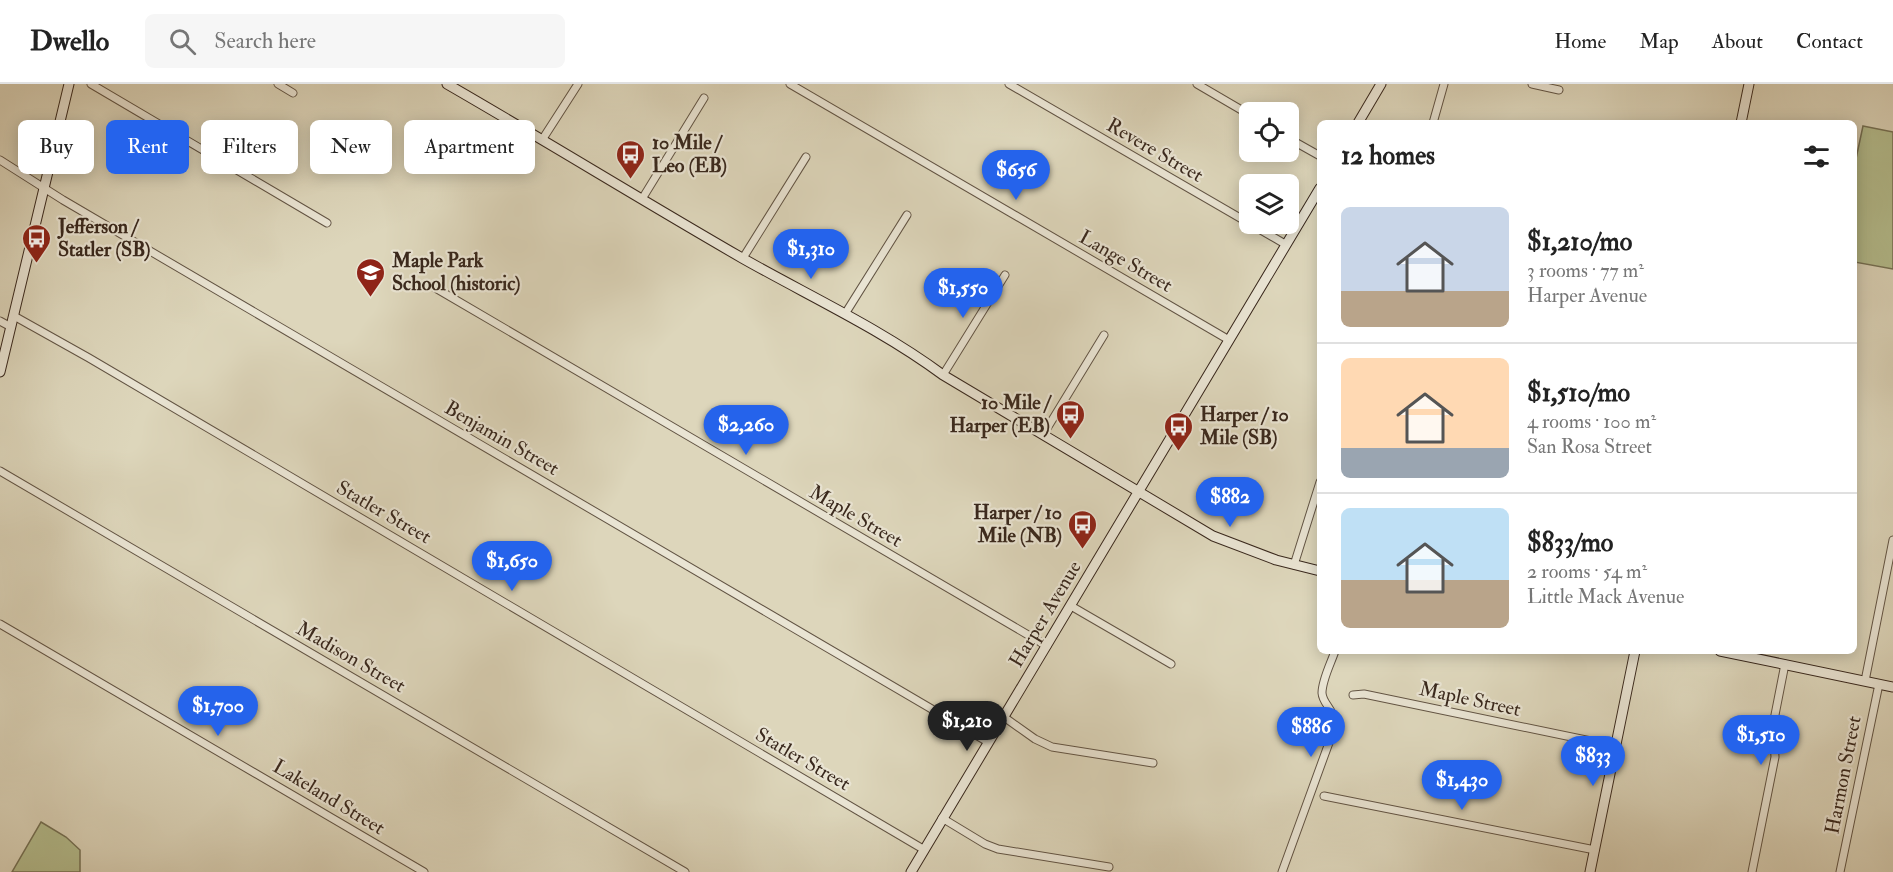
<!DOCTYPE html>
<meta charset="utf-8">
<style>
:root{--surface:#fff;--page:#f6f6f6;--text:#222;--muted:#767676;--line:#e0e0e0;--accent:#2563eb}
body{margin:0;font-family:"IM FELL Double Pica",serif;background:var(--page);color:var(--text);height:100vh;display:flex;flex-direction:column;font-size:22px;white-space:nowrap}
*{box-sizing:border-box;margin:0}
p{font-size:20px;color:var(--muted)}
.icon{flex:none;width:33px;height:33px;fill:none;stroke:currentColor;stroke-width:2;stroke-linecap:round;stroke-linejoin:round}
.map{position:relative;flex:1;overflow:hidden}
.drawer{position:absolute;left:1317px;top:36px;width:540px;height:534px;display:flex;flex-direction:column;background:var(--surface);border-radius:9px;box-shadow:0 3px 15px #0003}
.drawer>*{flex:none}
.guide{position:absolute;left:18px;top:36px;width:570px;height:54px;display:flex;gap:12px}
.tools{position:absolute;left:1239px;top:18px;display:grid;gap:12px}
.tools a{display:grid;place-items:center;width:60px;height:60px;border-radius:9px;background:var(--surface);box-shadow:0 3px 15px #0003;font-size:30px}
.price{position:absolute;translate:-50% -51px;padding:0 14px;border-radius:21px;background:var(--accent);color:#fff;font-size:20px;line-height:39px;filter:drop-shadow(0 2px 3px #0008)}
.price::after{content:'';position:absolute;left:50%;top:36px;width:18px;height:14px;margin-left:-9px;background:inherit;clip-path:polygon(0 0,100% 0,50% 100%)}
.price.selected{background:#222;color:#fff}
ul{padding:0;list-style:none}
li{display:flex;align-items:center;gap:18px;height:150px;padding:0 24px}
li+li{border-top:2px solid var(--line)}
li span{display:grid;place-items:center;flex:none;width:168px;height:120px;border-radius:9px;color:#555}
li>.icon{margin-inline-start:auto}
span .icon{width:72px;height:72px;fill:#fffc;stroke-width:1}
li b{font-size:26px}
h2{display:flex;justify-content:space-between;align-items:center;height:72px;padding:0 24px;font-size:26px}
.chip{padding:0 21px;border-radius:9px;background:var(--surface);box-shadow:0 3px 15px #0003;font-size:21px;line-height:54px}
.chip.selected{background:var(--accent);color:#fff}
header{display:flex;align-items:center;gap:36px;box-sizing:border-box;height:84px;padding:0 30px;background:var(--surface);border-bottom:2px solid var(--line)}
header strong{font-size:28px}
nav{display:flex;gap:33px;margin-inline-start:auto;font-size:21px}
.search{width:420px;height:54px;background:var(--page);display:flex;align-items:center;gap:15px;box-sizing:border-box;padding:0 21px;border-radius:9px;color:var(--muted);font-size:22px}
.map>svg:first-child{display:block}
.green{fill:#b4bd8e;stroke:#767256;stroke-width:1.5}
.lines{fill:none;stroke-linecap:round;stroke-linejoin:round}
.street-casing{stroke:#625444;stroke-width:9}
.secondary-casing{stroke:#39281d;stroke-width:11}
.street{stroke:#e9e4d3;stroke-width:7}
.secondary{stroke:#e9e4d3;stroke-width:9}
.labels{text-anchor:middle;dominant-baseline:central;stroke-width:4.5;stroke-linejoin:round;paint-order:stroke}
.poi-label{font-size:20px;font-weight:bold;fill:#39281d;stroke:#e9e4d3;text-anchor:start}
.street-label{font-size:20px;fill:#39281d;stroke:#e9e4d3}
</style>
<header>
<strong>Dwello</strong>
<div class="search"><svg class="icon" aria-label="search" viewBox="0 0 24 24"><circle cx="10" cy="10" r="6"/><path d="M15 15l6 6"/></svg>Search here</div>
<nav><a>Home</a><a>Map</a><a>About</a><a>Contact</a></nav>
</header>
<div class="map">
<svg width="1893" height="788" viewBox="0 0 1893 788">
<rect width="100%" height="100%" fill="#ddd6bb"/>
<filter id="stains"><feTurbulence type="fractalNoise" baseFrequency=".00333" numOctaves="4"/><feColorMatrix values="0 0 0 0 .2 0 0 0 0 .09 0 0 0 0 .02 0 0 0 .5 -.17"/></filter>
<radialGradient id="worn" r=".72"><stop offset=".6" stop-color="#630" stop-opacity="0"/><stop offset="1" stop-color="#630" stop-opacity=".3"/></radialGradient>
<!-- green -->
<path class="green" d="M 1863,42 L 1893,48 L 1893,185 L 1855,178 L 1854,182 L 1854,84 Z
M 41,738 L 66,753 L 80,766 L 80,788 L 12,788 Z"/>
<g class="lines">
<defs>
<path id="street" d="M 91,0 L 327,139
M 278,0 L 293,9
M 790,0 L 1229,256
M 1009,0 L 1285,160
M 1197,0 L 1250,31
M 1532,0 L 1559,6
M 1433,39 L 1444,0
M 1288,54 L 1320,72
M 542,56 L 578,0
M 0,76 L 63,116 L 988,658
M 642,115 L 704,14
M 743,174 L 806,73
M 432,202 L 1047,562
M 845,230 L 907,131
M 14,232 L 89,274 L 923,765
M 0,237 L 11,243
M 943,291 L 1005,191
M 1043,351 L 1104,251
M 0,387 L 685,788
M 1294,481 L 1320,398
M 1071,522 L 1171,580
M 0,540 L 424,788
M 1865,597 L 1893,456
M 1353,611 L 1364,610 L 1615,662
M 1004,633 L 1035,655 L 1052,663 L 1153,679
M 1324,712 L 1595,766
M 942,734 L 985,760 L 998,765 L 1109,783
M 1282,788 L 1334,645 C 1336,624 1323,622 1322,609 C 1322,596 1331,579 1335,567
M 1752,788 L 1775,673 L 1773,641 L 1785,580
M 1840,788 L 1879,600"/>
<path id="secondary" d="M 447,0 C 546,57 643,117 742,174 C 809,212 881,245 943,291 L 1213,452 L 1276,476 L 1320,487
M 1358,39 L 1381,0
M 1741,39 L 1749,0
M 0,288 L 69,0
M 1720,567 L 1893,603
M 911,788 L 1320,104
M 1590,788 L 1635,567"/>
</defs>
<!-- street casing -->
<use href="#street" class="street-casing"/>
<!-- secondary casing -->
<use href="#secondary" class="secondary-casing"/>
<!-- street -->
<use href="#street" class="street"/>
<!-- secondary -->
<use href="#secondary" class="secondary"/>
</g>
<!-- icons -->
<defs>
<symbol id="bus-pin" viewBox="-11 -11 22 30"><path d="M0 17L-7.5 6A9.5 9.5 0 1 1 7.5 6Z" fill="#8f2418" stroke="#e9e4d3"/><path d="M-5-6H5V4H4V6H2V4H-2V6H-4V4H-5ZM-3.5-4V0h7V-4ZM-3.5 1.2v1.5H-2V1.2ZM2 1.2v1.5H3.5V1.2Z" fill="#fff"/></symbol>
<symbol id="school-pin" viewBox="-11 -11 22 30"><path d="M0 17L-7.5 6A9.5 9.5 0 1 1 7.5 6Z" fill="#8f2418" stroke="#e9e4d3"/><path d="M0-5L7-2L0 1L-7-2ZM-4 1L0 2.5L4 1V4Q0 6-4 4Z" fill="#fff"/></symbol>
</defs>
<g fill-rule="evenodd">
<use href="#bus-pin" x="614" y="54" width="33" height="45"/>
<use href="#bus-pin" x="20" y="138" width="33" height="45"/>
<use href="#school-pin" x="354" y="172" width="33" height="45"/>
<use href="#bus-pin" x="1054" y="314" width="33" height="45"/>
<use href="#bus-pin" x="1162" y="326" width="33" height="45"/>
<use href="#bus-pin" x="1066" y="424" width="33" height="45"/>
</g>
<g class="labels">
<!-- poi labels -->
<g class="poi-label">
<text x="652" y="58">10 Mile /<tspan x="652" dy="23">Leo (EB)</tspan></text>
<text x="58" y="142">Jefferson /<tspan x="58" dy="23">Statler (SB)</tspan></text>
<text x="392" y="176">Maple Park<tspan x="392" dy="23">School (historic)</tspan></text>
<text x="1050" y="318" text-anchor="end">10 Mile /<tspan x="1050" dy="23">Harper (EB)</tspan></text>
<text x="1200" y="330">Harper / 10<tspan x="1200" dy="23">Mile (SB)</tspan></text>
<text x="1062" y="428" text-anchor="end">Harper / 10<tspan x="1062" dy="23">Mile (NB)</tspan></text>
</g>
<!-- street labels -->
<g class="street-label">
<text transform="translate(1155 66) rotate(30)">Revere Street</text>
<text transform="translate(1126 177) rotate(30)">Lange Street</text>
<text transform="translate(502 354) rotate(30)">Benjamin Street</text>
<text transform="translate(384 428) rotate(30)">Statler Street</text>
<text transform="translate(856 432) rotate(30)">Maple Street</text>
<text transform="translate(1045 530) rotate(-59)">Harper Avenue</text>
<text transform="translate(351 573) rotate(30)">Madison Street</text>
<text transform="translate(1470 615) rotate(12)">Maple Street</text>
<text transform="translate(803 675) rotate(30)">Statler Street</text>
<text transform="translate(1843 691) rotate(-79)">Harmon Street</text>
<text transform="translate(329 713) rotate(31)">Lakeland Street</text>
</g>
</g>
<rect width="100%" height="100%" filter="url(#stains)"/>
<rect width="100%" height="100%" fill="url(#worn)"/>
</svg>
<div class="tools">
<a><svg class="icon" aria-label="locate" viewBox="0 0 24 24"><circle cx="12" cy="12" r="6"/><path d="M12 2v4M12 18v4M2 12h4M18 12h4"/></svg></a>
<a><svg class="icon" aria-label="layers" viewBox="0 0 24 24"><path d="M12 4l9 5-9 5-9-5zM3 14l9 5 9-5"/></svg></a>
</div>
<b class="price" style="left:1016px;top:117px">$656</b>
<b class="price" style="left:811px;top:196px">$1,310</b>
<b class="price" style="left:963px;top:235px">$1,550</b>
<b class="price" style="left:746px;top:372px">$2,260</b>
<b class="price" style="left:1230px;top:444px">$882</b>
<b class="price" style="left:512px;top:508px">$1,650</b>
<b class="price" style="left:218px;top:653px">$1,700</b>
<b class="price selected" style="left:967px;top:668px">$1,210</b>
<b class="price" style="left:1311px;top:674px">$886</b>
<b class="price" style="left:1761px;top:682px">$1,510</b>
<b class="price" style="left:1593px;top:703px">$833</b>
<b class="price" style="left:1462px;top:727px">$1,430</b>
<div class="guide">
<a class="chip">Buy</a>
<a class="chip selected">Rent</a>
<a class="chip">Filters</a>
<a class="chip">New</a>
<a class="chip">Apartment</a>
</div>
<section class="drawer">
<h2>12 homes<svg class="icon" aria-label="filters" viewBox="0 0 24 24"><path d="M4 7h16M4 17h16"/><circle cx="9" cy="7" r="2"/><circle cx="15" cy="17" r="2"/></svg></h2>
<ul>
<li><span style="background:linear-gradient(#c9d6e8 70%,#b9a48a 0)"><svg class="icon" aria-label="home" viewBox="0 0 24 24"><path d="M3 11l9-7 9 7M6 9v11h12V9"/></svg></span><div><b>$1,210/mo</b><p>3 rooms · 77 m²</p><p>Harper Avenue</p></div></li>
<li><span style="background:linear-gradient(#ffd9b3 75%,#9aa5b1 0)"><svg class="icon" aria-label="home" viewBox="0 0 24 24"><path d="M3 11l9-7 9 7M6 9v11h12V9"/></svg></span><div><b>$1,510/mo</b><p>4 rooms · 100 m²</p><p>San Rosa Street</p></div></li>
<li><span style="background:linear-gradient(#bfe0f5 60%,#b9a48a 0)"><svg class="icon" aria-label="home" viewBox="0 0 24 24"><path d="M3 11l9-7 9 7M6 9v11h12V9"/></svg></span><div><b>$833/mo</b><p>2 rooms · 54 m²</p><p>Little Mack Avenue</p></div></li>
</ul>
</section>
</div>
